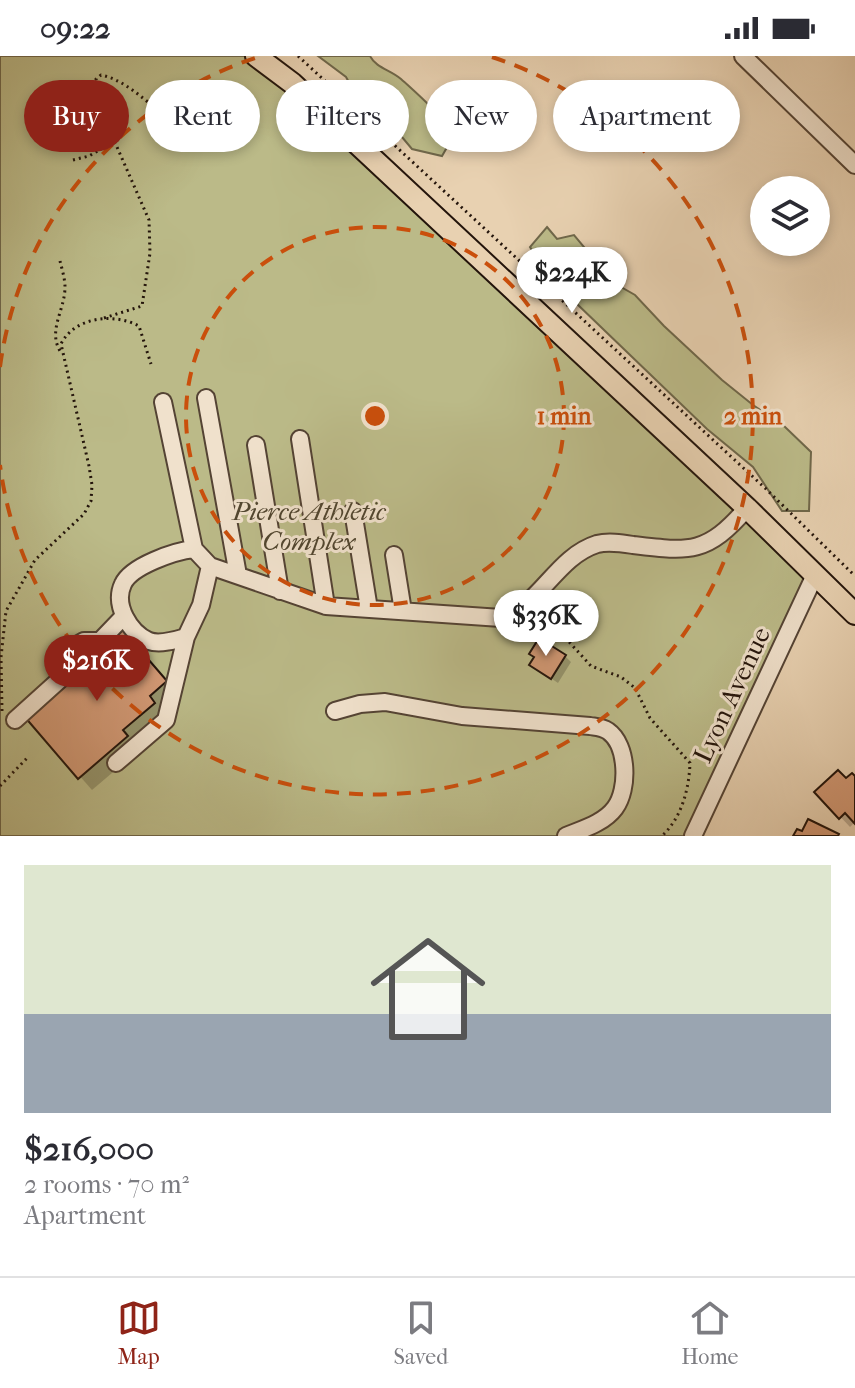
<!DOCTYPE html>
<meta charset="utf-8">
<style>
:root{--surface:#fff;--page:#f2f2f3;--text:#2b2b33;--muted:#7c7c81;--line:#e1e1e2;--accent:#8f2418}
body{margin:0;font-family:"IM FELL French Canon",serif;background:var(--page);color:var(--text);height:100vh;display:flex;flex-direction:column;font-size:30px;white-space:nowrap}
*{box-sizing:border-box;margin:0}
p{font-size:26px;color:var(--muted)}
.icon{flex:none;width:44px;height:44px;fill:none;stroke:currentColor;stroke-width:2;stroke-linecap:round;stroke-linejoin:round}
.map{position:relative;height:780px;overflow:hidden}
.details{display:flex;flex-direction:column;background:var(--surface);flex:1}
.details>*{flex:none}
.top-card{position:absolute;left:24px;top:24px;width:808px;height:72px;display:flex;gap:16px}
.controls{position:absolute;left:750px;top:120px;display:grid;gap:16px}
.controls a{display:grid;place-items:center;width:80px;height:80px;border-radius:50%;background:var(--surface);box-shadow:0 4px 12px #0003;font-size:40px}
.price{position:absolute;translate:-50% -68px;padding:0 18px;border-radius:28px;background:#fff;color:#222;font-size:26px;line-height:52px;filter:drop-shadow(0 2px 4px #0008)}
.price::after{content:'';position:absolute;left:50%;top:48px;width:24px;height:18px;margin-left:-12px;background:inherit;clip-path:polygon(0 0,100% 0,50% 100%)}
.price.on{background:var(--accent);color:#fff}
ul{padding:0;list-style:none}
li{display:grid;align-content:center;gap:16px;height:424px;padding:0 24px}
li+li{border-top:2px solid var(--line)}
li span{display:grid;place-items:center;height:248px;border-radius:0px;color:#555}
li>.icon{margin-inline-start:auto}
span .icon{width:144px;height:144px;fill:#fffc;stroke-width:1}
li b{font-size:34px}
.tag{padding:0 28px;border-radius:36px;background:var(--surface);box-shadow:0 4px 12px #0003;font-size:28px;line-height:72px}
.tag.on{background:var(--accent);color:#fff}
.status{display:flex;justify-content:space-between;align-items:center;height:56px;padding:0 40px;background:var(--surface);direction:ltr}
.status svg{height:22px;fill:currentColor}
.menu{display:flex;justify-content:space-around;align-items:center;height:112px;border-top:2px solid var(--line);background:var(--surface);font-size:22px;color:var(--muted)}
.menu a{display:grid;justify-items:center;gap:4px}
.menu .on{color:var(--accent)}
.map>svg:first-child{display:block}
.green{fill:#bbba88;stroke:#6f674a;stroke-width:2}
.shadow{fill:#0003}
.building{fill:#d19874;stroke:#23140b;stroke-width:2}
.lines{fill:none;stroke-linecap:round;stroke-linejoin:round}
.minor-casing{stroke:#544334;stroke-width:20}
.major-casing{stroke:#23140b;stroke-width:24}
.path{stroke:#23140b;stroke-width:3;stroke-dasharray:2 4;stroke-linecap:butt}
.minor{stroke:#f0e1cc;stroke-width:16}
.major{stroke:#e8d1b1;stroke-width:20}
.ring{fill:none;stroke:#ca4f0c;stroke-width:4;stroke-dasharray:14 10}
.labels{text-anchor:middle;dominant-baseline:central;stroke-width:6;stroke-linejoin:round;paint-order:stroke}
.park-label{font-size:26px;font-style:italic;fill:#514630;stroke:#f0e1cc}
.street-label{font-size:26px;fill:#23140b;stroke:#f0e1cc}
.centre{fill:#ca4f0c;stroke:#f0e1cc;stroke-width:4}
.ring-label{font-size:24px;text-anchor:middle;font-weight:bold;fill:#ca4f0c;stroke:#f0e1cc;stroke-width:6;stroke-linejoin:round;paint-order:stroke}
</style>
<div class="status"><b>09:22</b><svg viewBox="0 0 49 12"><path d="M0 12V9h3v3zM5 12V6h3v6zM10 12V3h3v9zM15 12V0h3v12zM26 1h20v11H26zM47 4h2v5h-2z"/></svg></div>
<div class="map">
<svg width="855" height="780" viewBox="0 0 855 780">
<rect width="100%" height="100%" fill="#e8d1b1"/>
<filter id="stains"><feTurbulence type="fractalNoise" baseFrequency=".0025" numOctaves="4"/><feColorMatrix values="0 0 0 0 .2 0 0 0 0 .09 0 0 0 0 .02 0 0 0 .5 -.17"/></filter>
<radialGradient id="worn" r=".72"><stop offset=".6" stop-color="#630" stop-opacity="0"/><stop offset="1" stop-color="#630" stop-opacity=".3"/></radialGradient>
<!-- green -->
<path class="green" d="M 0,0 L 251,0 L 812,516 L 700,780 L 0,780 Z
M 318,0 L 370,0 C 376,12 391,14 401,23 C 422,42 437,55 454,79 L 442,100 L 412,93 L 397,75 L 361,48 L 346,21 Z
M 547,171 L 557,183 L 574,179 L 614,227 L 635,239 L 664,270 L 722,324 L 753,349 L 783,369 L 811,396 L 809,455 L 782,455 L 753,411 L 707,373 L 549,221 L 530,191 Z"/>
<!-- shadow -->
<path class="shadow" d="M 135,589 L 178,639 L 166,660 L 139,694 L 92,734 L 27,660 L 98,598 Z
M 565,600 L 571,606 L 558,627 L 532,609 Z
M 855,723 L 855,766 L 850,771 L 817,736 Z"/>
<!-- building -->
<path class="building" d="M 123,574 L 167,625 L 150,640 L 155,647 L 123,674 L 128,680 L 78,723 L 24,660 L 76,615 L 71,608 L 82,588 L 93,589 L 98,595 Z
M 539,582 L 566,599 L 551,623 L 529,609 L 534,601 L 529,598 Z
M 838,714 L 846,722 L 852,717 L 855,720 L 855,768 L 845,757 L 839,763 L 814,736 Z
M 808,763 L 839,778 L 838,780 L 793,780 L 797,773 L 802,775 Z"/>
<g class="lines">
<defs>
<path id="minor" d="M 743,0 L 855,109
M 206,342 L 238,519
M 163,346 L 194,493 L 210,510 L 326,550 L 501,562 C 540,550 556,501 597,488 C 608,485 621,487 633,489 C 691,496 707,498 747,452
M 300,383 L 326,550
M 256,389 L 280,535
M 353,455 L 369,553
M 194,493 C 175,495 131,510 123,528 C 113,549 130,577 149,585 C 160,589 176,584 186,581 L 201,549 L 210,510
M 394,499 L 403,555
M 335,655 L 360,648 L 385,646 L 462,660 L 590,670 C 596,671 602,671 608,675 C 628,689 629,733 615,752 C 604,767 583,773 566,780
M 15,664 L 66,618 L 70,593 L 84,585 L 100,585 L 124,560
M 116,707 L 166,664 L 186,581
M 693,780 L 815,519"/>
<path id="major" d="M 256,0 L 292,27 L 747,452 L 855,558"/>
</defs>
<!-- minor casing -->
<use href="#minor" class="minor-casing"/>
<!-- major casing -->
<use href="#major" class="major-casing"/>
<!-- path -->
<path class="path" d="M 298,0 L 765,432 L 855,520
M 73,104 L 89,100 L 115,85
M 60,205 C 62,213 65,223 65,231 C 65,255 46,276 62,298
M 104,262 L 142,250 L 150,197 L 149,164 L 113,82 L 96,23 L 101,19 C 124,24 141,41 159,55
M 538,558 L 561,577 L 591,610 L 621,621 L 635,632 L 650,662 L 690,707 C 689,733 682,761 662,780
M 2,655 L 1,601 L 6,555 L 35,504 L 84,458 L 91,445 L 92,429 L 89,410 L 61,288 C 75,260 115,257 139,270 L 151,308
M 0,730 L 29,700"/>
<!-- minor -->
<use href="#minor" class="minor"/>
<!-- major -->
<use href="#major" class="major"/>
</g>
<!-- distance rings -->
<g class="ring">
<circle cx="375" cy="360" r="189"/>
<path d="M0 311A378 378 0 0 1 258 1M492 1A378 378 0 1 1 0 409"/>
</g>
<g class="labels">
<!-- park labels -->
<g class="park-label">
<text x="309" y="455">Pierce Athletic<tspan x="309" dy="30">Complex</tspan></text>
</g>
<!-- street labels -->
<g class="street-label">
<text transform="translate(732 639) rotate(-65)">Lyon Avenue</text>
</g>
</g>
<circle cx="375" cy="360" r="12" class="centre"/>
<g class="ring-label">
<text x="564" y="368">1 min</text>
<text x="753" y="368">2 min</text>
</g>
<rect width="100%" height="100%" filter="url(#stains)"/>
<rect width="100%" height="100%" fill="url(#worn)"/>
</svg>
<div class="controls">
<a><svg class="icon" aria-label="layers" viewBox="0 0 24 24"><path d="M12 4l9 5-9 5-9-5zM3 14l9 5 9-5"/></svg></a>
</div>
<b class="price" style="left:572px;top:259px">$224K</b>
<b class="price" style="left:546px;top:602px">$336K</b>
<b class="price on" style="left:97px;top:647px">$216K</b>
<div class="top-card">
<a class="tag on">Buy</a>
<a class="tag">Rent</a>
<a class="tag">Filters</a>
<a class="tag">New</a>
<a class="tag">Apartment</a>
</div>
</div>
<section class="details">
<ul>
<li><span style="background:linear-gradient(#dfe7d0 60%,#9aa5b1 0)"><svg class="icon" aria-label="home" viewBox="0 0 24 24"><path d="M3 11l9-7 9 7M6 9v11h12V9"/></svg></span><div><b>$216,000</b><p>2 rooms · 70 m²</p><p>Apartment</p></div></li>
</ul>
</section>
<nav class="menu">
<a class="on"><svg class="icon" aria-label="map" viewBox="0 0 24 24"><path d="M3 6l6-2 6 2 6-2v14l-6 2-6-2-6 2zM9 4v14M15 6v14"/></svg>Map</a>
<a><svg class="icon" aria-label="saved" viewBox="0 0 24 24"><path d="M7 4h10v16l-5-4-5 4z"/></svg>Saved</a>
<a><svg class="icon" aria-label="home" viewBox="0 0 24 24"><path d="M3 11l9-7 9 7M6 9v11h12V9"/></svg>Home</a>
</nav>
